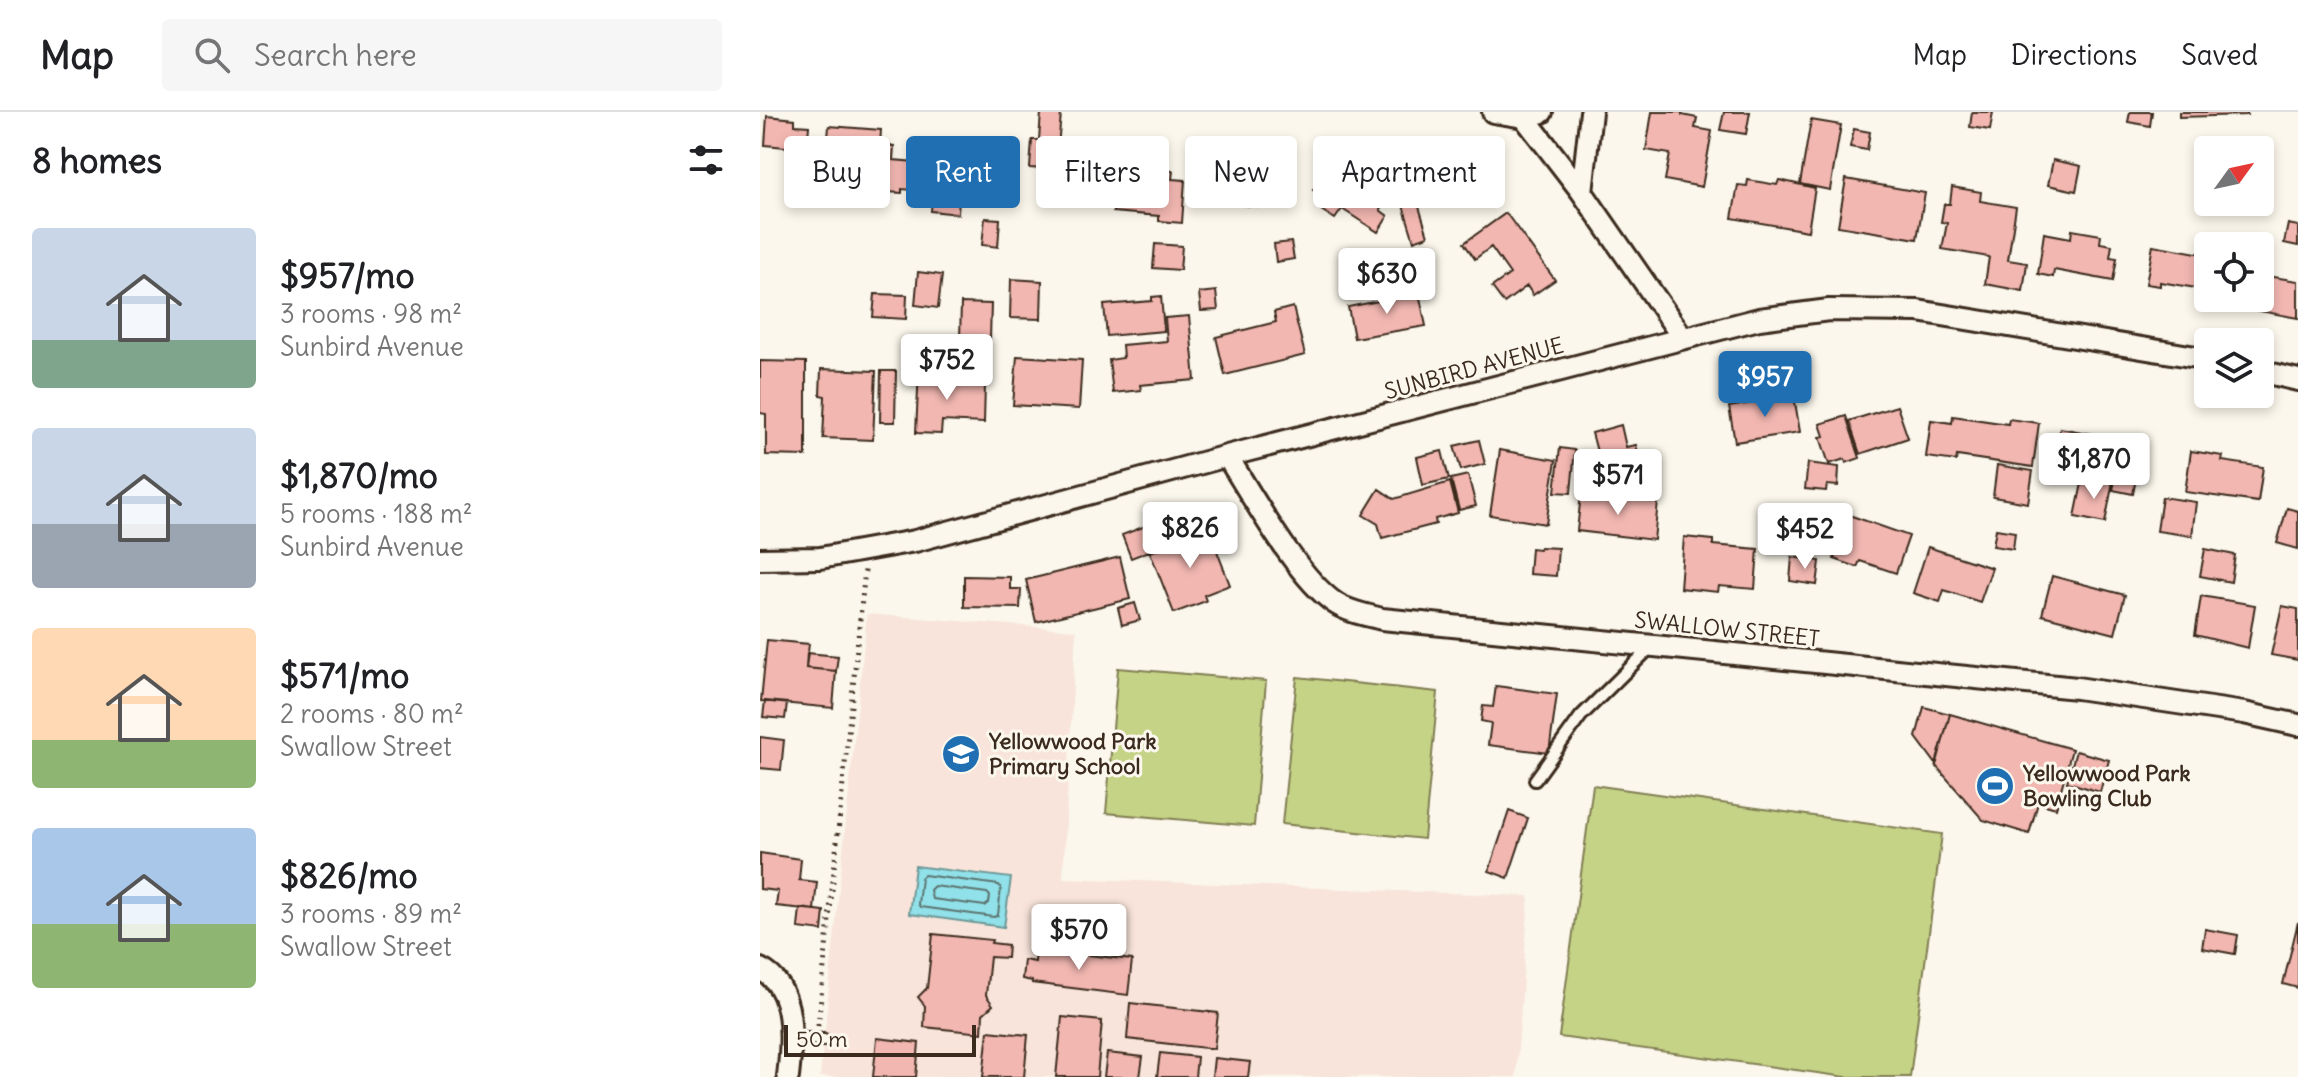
<!DOCTYPE html>
<meta charset="utf-8">
<style>
:root{--surface:#fff;--page:#f6f6f6;--text:#202124;--muted:#757577;--line:#e0e0e0;--accent:#1f6fb2}
body{margin:0;font-family:Delius,sans-serif;background:var(--page);color:var(--text);height:100vh;display:flex;flex-direction:column;font-size:30px;white-space:nowrap}
*{box-sizing:border-box;margin:0}
p{font-size:26px;color:var(--muted)}
.icon{flex:none;width:44px;height:44px;fill:none;stroke:currentColor;stroke-width:2;stroke-linecap:round;stroke-linejoin:round}
.map{position:relative;flex:1;overflow:hidden}
.sheet{display:flex;flex-direction:column;background:var(--surface);width:760px}
.sheet>*{flex:none}
.guide{position:absolute;left:24px;top:24px;width:760px;height:72px;display:flex;gap:16px}
.needle{width:52px;rotate:57deg}
.fabs{position:absolute;left:1434px;top:24px;display:grid;gap:16px}
.fabs a{display:grid;place-items:center;width:80px;height:80px;border-radius:8px;background:var(--surface);box-shadow:0 4px 12px #0003;font-size:40px}
.scale{position:absolute;left:24px;bottom:20px;width:192px;box-sizing:border-box;padding-left:8px;border:4px solid #3b2a1e;border-top:0;font-size:22px;line-height:28px;white-space:nowrap;color:#3b2a1e;-webkit-text-stroke:6px #fbf7ec;paint-order:stroke}
.price{position:absolute;translate:-50% -68px;padding:0 18px;border-radius:8px;background:#fff;color:#222;font-size:26px;line-height:52px;filter:drop-shadow(0 2px 4px #0008)}
.price::after{content:'';position:absolute;left:50%;top:48px;width:24px;height:18px;margin-left:-12px;background:inherit;clip-path:polygon(0 0,100% 0,50% 100%)}
.price.current{background:var(--accent);color:#fff}
ul{padding:0;list-style:none}
li{display:flex;align-items:center;gap:24px;height:200px;padding:0 32px}
li span{display:grid;place-items:center;flex:none;width:224px;height:160px;border-radius:8px;color:#555}
li>.icon{margin-inline-start:auto}
span .icon{width:96px;height:96px;fill:#fffc;stroke-width:1}
li b{font-size:34px}
h2{display:flex;justify-content:space-between;align-items:center;height:96px;padding:0 32px;font-size:34px}
.pill{padding:0 28px;border-radius:8px;background:var(--surface);box-shadow:0 4px 12px #0003;font-size:28px;line-height:72px}
.pill.current{background:var(--accent);color:#fff}
header{display:flex;align-items:center;gap:48px;box-sizing:border-box;height:112px;padding:0 40px;background:var(--surface);border-bottom:2px solid var(--line)}
header strong{font-size:38px}
nav{display:flex;gap:44px;margin-inline-start:auto;font-size:28px}
.search{width:560px;height:72px;background:var(--page);display:flex;align-items:center;gap:20px;box-sizing:border-box;padding:0 28px;border-radius:8px;color:var(--muted);font-size:30px}
main{display:flex;flex:1;min-height:0}
.map>svg:first-child{display:block}
.built{fill:#f8e4da}
.green{fill:#c5d387;stroke:#807e52;stroke-width:2}
.water{fill:#90e1e9;stroke:#6e9898;stroke-width:2}
.lines{fill:none;stroke-linecap:round;stroke-linejoin:round}
.shore{stroke:#5d736f;stroke-width:2}
.building{fill:#f2b7b1;stroke:#3b2a1e;stroke-width:2}
.lane-casing{stroke:#3b2a1e;stroke-width:16}
.street-casing{stroke:#3b2a1e;stroke-width:26}
.path{stroke:#3b2a1e;stroke-width:5;stroke-dasharray:2 6;stroke-linecap:butt}
.lane{stroke:#fbf7ec;stroke-width:10}
.street{stroke:#fbf7ec;stroke-width:20}
.labels{text-anchor:middle;dominant-baseline:central;stroke-width:6;stroke-linejoin:round;paint-order:stroke}
.street-label{font-size:22px;fill:#3b2a1e;stroke:#fbf7ec}
.poi-label{font-size:22px;font-weight:bold;fill:#3b2a1e;stroke:#fbf7ec;text-anchor:start}
</style>
<header>
<strong>Map</strong>
<div class="search"><svg class="icon" aria-label="search" viewBox="0 0 24 24"><circle cx="10" cy="10" r="6"/><path d="M15 15l6 6"/></svg>Search here</div>
<nav><a>Map</a><a>Directions</a><a>Saved</a></nav>
</header>
<main>
<section class="sheet">
<h2>8 homes<svg class="icon" aria-label="filters" viewBox="0 0 24 24"><path d="M4 7h16M4 17h16"/><circle cx="9" cy="7" r="2"/><circle cx="15" cy="17" r="2"/></svg></h2>
<ul>
<li><span style="background:linear-gradient(#c9d6e8 70%,#7fa58c 0)"><svg class="icon" aria-label="home" viewBox="0 0 24 24"><path d="M3 11l9-7 9 7M6 9v11h12V9"/></svg></span><div><b>$957/mo</b><p>3 rooms · 98 m²</p><p>Sunbird Avenue</p></div></li>
<li><span style="background:linear-gradient(#c9d6e8 60%,#9aa5b1 0)"><svg class="icon" aria-label="home" viewBox="0 0 24 24"><path d="M3 11l9-7 9 7M6 9v11h12V9"/></svg></span><div><b>$1,870/mo</b><p>5 rooms · 188 m²</p><p>Sunbird Avenue</p></div></li>
<li><span style="background:linear-gradient(#ffd9b3 70%,#8fb573 0)"><svg class="icon" aria-label="home" viewBox="0 0 24 24"><path d="M3 11l9-7 9 7M6 9v11h12V9"/></svg></span><div><b>$571/mo</b><p>2 rooms · 80 m²</p><p>Swallow Street</p></div></li>
<li><span style="background:linear-gradient(#a9c7e8 60%,#8fb573 0)"><svg class="icon" aria-label="home" viewBox="0 0 24 24"><path d="M3 11l9-7 9 7M6 9v11h12V9"/></svg></span><div><b>$826/mo</b><p>3 rooms · 89 m²</p><p>Swallow Street</p></div></li>
</ul>
</section>
<div class="map">
<svg width="1538" height="965" viewBox="0 0 1538 965">
<rect width="100%" height="100%" fill="#fbf7ec"/>
<filter id="ink" filterUnits="userSpaceOnUse"><feTurbulence type="fractalNoise" baseFrequency=".0125" numOctaves="2"/><feDisplacementMap in="SourceGraphic" scale="16" xChannelSelector="R" yChannelSelector="G"/><feConvolveMatrix kernelMatrix="1 2 1 2 8 2 1 2 1" color-interpolation-filters="sRGB"/></filter>
<g filter="url(#ink)">
<!-- built -->
<path class="built" d="M 107,502 L 316,518 L 303,766 L 769,784 L 756,965 L 60,965 Z"/>
<!-- green -->
<path class="green" d="M 358,556 L 506,569 L 494,714 L 346,701 Z
M 537,565 L 678,580 L 664,727 L 522,712 Z
M 833,673 L 1182,722 L 1150,965 L 1086,965 L 799,925 Z"/>
<!-- water -->
<path class="water" d="M 155,754 L 251,766 L 244,815 L 149,802 Z"/>
<g class="lines">
<!-- shore -->
<path class="shore" d="M 164,763 L 239,773 L 241,776 L 238,803 L 234,805 L 160,795 L 158,792 L 161,766 Z
M 174,774 L 227,781 L 230,784 L 229,791 L 225,794 L 172,787 L 170,778 Z"/>
</g>
<!-- building -->
<path class="building" d="M 892,0 L 922,0 L 922,3 L 937,6 L 935,16 L 952,19 L 942,75 L 905,68 L 910,42 L 886,38 Z
M 964,0 L 990,0 L 986,22 L 960,18 Z
M 1212,0 L 1233,0 L 1230,18 L 1210,15 Z
M 1370,0 L 1392,0 L 1390,14 L 1368,10 Z
M 1419,0 L 1487,0 L 1487,3 L 1419,5 Z
M 281,1 L 301,2 L 298,35 L 312,36 L 311,59 L 270,56 L 272,28 L 279,28 Z
M 7,4 L 35,7 L 35,13 L 49,14 L 47,37 L 5,33 Z
M 1051,8 L 1081,13 L 1070,78 L 1040,72 Z
M 69,14 L 121,18 L 120,33 L 134,34 L 133,48 L 156,50 L 153,78 L 142,77 L 142,81 L 127,80 L 128,76 L 96,73 L 98,54 L 66,52 Z
M 1094,17 L 1110,20 L 1107,38 L 1090,35 Z
M 211,27 L 251,31 L 248,63 L 230,61 L 229,67 L 204,65 L 203,72 L 200,72 L 198,102 L 171,99 L 174,63 L 161,62 L 163,28 L 210,32 Z
M 575,45 L 631,81 L 620,98 L 628,104 L 618,120 L 582,97 L 575,107 L 558,96 L 565,85 L 553,78 Z
M 1293,48 L 1321,54 L 1316,79 L 1288,73 Z
M 451,51 L 521,56 L 518,96 L 448,90 Z
M 392,58 L 413,59 L 412,67 L 425,68 L 422,111 L 399,109 L 399,104 L 353,100 L 356,63 L 392,66 Z
M 1086,67 L 1165,81 L 1157,127 L 1078,114 Z
M 988,68 L 1017,73 L 1019,68 L 1055,76 L 1048,119 L 972,106 L 978,73 L 987,74 Z
M 652,72 L 668,124 L 654,129 L 638,77 Z
M 1192,75 L 1221,80 L 1220,89 L 1256,95 L 1248,148 L 1267,151 L 1263,179 L 1225,172 L 1229,145 L 1182,137 L 1187,111 L 1181,110 L 1184,92 L 1190,92 Z
M 746,101 L 795,168 L 773,183 L 767,174 L 744,191 L 732,175 L 750,162 L 731,135 L 715,147 L 704,131 Z
M 225,106 L 240,107 L 238,135 L 222,133 Z
M 1528,112 L 1538,114 L 1538,134 L 1524,131 Z
M 1312,118 L 1341,123 L 1340,131 L 1352,133 L 1350,145 L 1357,146 L 1353,169 L 1294,158 L 1293,165 L 1278,162 L 1284,121 L 1311,126 Z
M 531,130 L 534,147 L 516,150 L 514,132 Z
M 395,132 L 422,134 L 420,158 L 393,156 Z
M 1393,133 L 1448,143 L 1448,178 L 1400,170 L 1400,174 L 1386,172 Z
M 158,160 L 182,163 L 178,196 L 155,193 Z
M 1500,163 L 1538,169 L 1538,206 L 1489,197 L 1491,186 L 1500,186 Z
M 251,167 L 282,169 L 281,207 L 250,206 Z
M 456,179 L 458,198 L 441,199 L 439,181 Z
M 659,181 L 666,214 L 594,226 L 588,195 Z
M 115,182 L 147,183 L 146,207 L 113,205 Z
M 401,184 L 404,219 L 347,224 L 344,193 L 392,189 L 392,185 Z
M 201,191 L 231,192 L 230,228 L 200,227 Z
M 533,195 L 545,243 L 465,263 L 456,225 L 516,210 L 514,200 Z
M 429,204 L 435,268 L 380,273 L 381,278 L 353,281 L 349,248 L 363,246 L 362,233 L 407,229 L 405,206 Z
M 257,244 L 322,248 L 319,297 L 253,293 Z
M 0,249 L 46,250 L 46,344 L 6,343 L 6,302 L 0,301 Z
M 159,256 L 184,257 L 184,269 L 225,271 L 224,311 L 182,309 L 181,322 L 156,321 Z
M 61,257 L 116,259 L 113,328 L 63,326 L 65,284 L 60,283 Z
M 121,259 L 136,259 L 135,310 L 120,310 Z
M 1034,284 L 1040,320 L 975,330 L 969,295 Z
M 1137,294 L 1148,326 L 1100,342 L 1089,309 Z
M 1086,304 L 1100,346 L 1086,351 L 1085,347 L 1069,352 L 1060,325 L 1064,324 L 1060,312 Z
M 1193,304 L 1248,312 L 1249,307 L 1279,311 L 1273,355 L 1197,344 L 1196,349 L 1166,345 L 1171,308 L 1192,311 Z
M 861,313 L 866,335 L 876,333 L 882,355 L 857,361 L 857,384 L 835,382 L 836,372 L 831,353 L 840,351 L 832,321 Z
M 1300,316 L 1383,331 L 1373,382 L 1353,378 L 1357,359 L 1332,354 L 1330,367 L 1320,365 L 1318,371 L 1290,366 Z
M 719,328 L 725,352 L 701,358 L 694,334 Z
M 800,336 L 815,338 L 811,381 L 795,380 Z
M 740,338 L 796,348 L 786,412 L 730,403 Z
M 682,339 L 689,367 L 663,373 L 657,345 Z
M 1431,339 L 1463,344 L 1462,349 L 1503,355 L 1498,390 L 1425,380 Z
M 1048,351 L 1079,355 L 1078,374 L 1067,373 L 1066,379 L 1045,377 Z
M 1237,353 L 1273,359 L 1268,391 L 1233,385 Z
M 708,363 L 716,394 L 699,398 L 691,367 Z
M 1339,367 L 1353,369 L 1345,411 L 1315,405 L 1322,371 L 1338,374 Z
M 690,370 L 698,401 L 675,407 L 676,412 L 622,426 L 618,412 L 603,403 L 619,377 L 634,387 Z
M 821,382 L 898,390 L 894,428 L 817,419 Z
M 1402,385 L 1436,390 L 1432,424 L 1397,419 Z
M 1527,396 L 1538,399 L 1538,437 L 1517,431 Z
M 1089,403 L 1149,424 L 1136,461 L 1100,449 L 1097,455 L 1074,447 Z
M 388,413 L 397,436 L 371,446 L 362,423 Z
M 1236,417 L 1255,420 L 1253,437 L 1233,434 Z
M 449,418 L 470,473 L 444,483 L 446,489 L 414,501 L 390,440 Z
M 924,425 L 953,428 L 953,433 L 998,437 L 995,477 L 959,474 L 958,480 L 920,476 Z
M 780,435 L 798,436 L 796,464 L 769,462 L 771,436 L 779,437 Z
M 1168,435 L 1232,456 L 1220,490 L 1184,478 L 1180,490 L 1153,481 Z
M 1445,437 L 1475,443 L 1471,470 L 1440,464 Z
M 360,445 L 370,487 L 276,510 L 266,468 Z
M 1032,445 L 1060,449 L 1057,473 L 1030,469 Z
M 204,464 L 250,465 L 250,477 L 261,477 L 260,496 L 204,495 Z
M 1292,464 L 1365,483 L 1355,522 L 1282,503 Z
M 1441,484 L 1495,493 L 1488,536 L 1435,523 Z
M 375,491 L 380,508 L 362,513 L 358,496 Z
M 1522,494 L 1538,497 L 1538,548 L 1511,543 Z
M 7,528 L 49,532 L 46,556 L 76,559 L 73,596 L 1,589 Z
M 47,541 L 78,544 L 76,559 L 46,556 Z
M 736,574 L 797,582 L 789,641 L 728,633 L 731,611 L 721,609 L 723,594 L 733,595 Z
M 5,589 L 27,591 L 25,607 L 3,605 Z
M 1164,595 L 1190,602 L 1176,652 L 1156,625 Z
M 1190,602 L 1312,637 L 1296,696 L 1278,691 L 1269,722 L 1223,708 L 1176,654 Z
M 0,625 L 24,628 L 21,658 L 0,656 Z
M 1316,639 L 1349,648 L 1340,680 L 1307,670 Z
M 749,699 L 768,706 L 748,766 L 729,759 Z
M 0,741 L 41,747 L 39,768 L 57,770 L 54,798 L 16,794 L 18,779 L 0,777 Z
M 40,796 L 64,799 L 62,819 L 38,816 Z
M 1538,810 L 1538,876 L 1523,872 Z
M 1445,817 L 1478,823 L 1475,842 L 1442,836 Z
M 173,822 L 232,828 L 231,831 L 248,833 L 247,846 L 230,845 L 226,883 L 233,893 L 223,902 L 222,921 L 164,915 L 165,894 L 158,885 L 167,876 Z
M 276,837 L 372,848 L 368,883 L 272,871 L 272,869 L 262,867 L 264,848 L 275,850 Z
M 370,891 L 458,901 L 454,937 L 367,927 Z
M 302,905 L 342,909 L 337,965 L 296,965 Z
M 228,919 L 268,923 L 264,965 L 223,965 Z
M 117,926 L 159,931 L 156,965 L 113,965 Z
M 347,941 L 383,945 L 380,965 L 344,965 Z
M 400,941 L 437,945 L 435,965 L 397,965 Z
M 454,946 L 490,950 L 488,965 L 452,965 Z"/>
<g class="lines">
<defs>
<path id="lane" d="M 775,668 L 821,604 L 891,535
M 30,926 L 64,928"/>
<path id="street" d="M 733,0 L 764,5 L 782,0
M 831,0 L 822,80 L 923,226
M 764,5 L 822,80
M 1500,259 L 1538,268
M 467,344 C 493,385 537,465 575,491 C 588,500 607,503 622,507 L 1317,576 L 1484,601 L 1538,613
M 0,447 L 60,446 L 155,429 L 467,344 L 999,207 L 1069,198 L 1158,199 L 1448,247
M 0,857 C 37,875 32,930 28,965"/>
</defs>
<!-- lane casing -->
<use href="#lane" class="lane-casing"/>
<!-- street casing -->
<use href="#street" class="street-casing"/>
<!-- path -->
<path class="path" d="M 58,914 L 105,458"/>
<!-- lane -->
<use href="#lane" class="lane"/>
<!-- street -->
<use href="#street" class="street"/>
</g>
</g>
<!-- icons -->
<defs>
<symbol id="school-disc" viewBox="-11 -11 22 22"><circle r="9.5" fill="#1f6fb2" stroke="#fbf7ec"/><path d="M0-5L7-2L0 1L-7-2ZM-4 1L0 2.5L4 1V4Q0 6-4 4Z" fill="#fff"/></symbol>
<symbol id="stadium-disc" viewBox="-11 -11 22 22"><circle r="9.5" fill="#1f6fb2" stroke="#fbf7ec"/><path d="M0-5a6.5 5 0 1 0 0 10a6.5 5 0 1 0 0-10ZM-3.5-1.8h7v3.6h-7Z" fill="#fff"/></symbol>
</defs>
<g fill-rule="evenodd">
<use href="#school-disc" x="179" y="620" width="44" height="44"/>
<use href="#stadium-disc" x="1213" y="652" width="44" height="44"/>
</g>
<g class="labels">
<!-- street labels -->
<g class="street-label">
<text transform="translate(714 256) rotate(-15)">SUNBIRD AVENUE</text>
<text transform="translate(967 517) rotate(6)">SWALLOW STREET</text>
</g>
<!-- poi labels -->
<g class="poi-label">
<text x="229" y="629">Yellowwood Park<tspan x="229" dy="25">Primary School</tspan></text>
<text x="1263" y="661">Yellowwood Park<tspan x="1263" dy="25">Bowling Club</tspan></text>
</g>
</g>
</svg>
<div class="fabs">
<a><svg class="needle" viewBox="-14 -14 28 28"><path d="M0-13l5 13h-10z" fill="#e53935"/><path d="M0 13l5-13h-10z" fill="#757577"/></svg></a>
<a><svg class="icon" aria-label="locate" viewBox="0 0 24 24"><circle cx="12" cy="12" r="6"/><path d="M12 2v4M12 18v4M2 12h4M18 12h4"/></svg></a>
<a><svg class="icon" aria-label="layers" viewBox="0 0 24 24"><path d="M12 4l9 5-9 5-9-5zM3 14l9 5 9-5"/></svg></a>
</div>
<div class="scale">50 m</div>
<b class="price" style="left:627px;top:204px">$630</b>
<b class="price" style="left:187px;top:290px">$752</b>
<b class="price current" style="left:1005px;top:307px">$957</b>
<b class="price" style="left:1334px;top:389px">$1,870</b>
<b class="price" style="left:858px;top:405px">$571</b>
<b class="price" style="left:430px;top:458px">$826</b>
<b class="price" style="left:1045px;top:459px">$452</b>
<b class="price" style="left:319px;top:860px">$570</b>
<div class="guide">
<a class="pill">Buy</a>
<a class="pill current">Rent</a>
<a class="pill">Filters</a>
<a class="pill">New</a>
<a class="pill">Apartment</a>
</div>
</div>
</main>
